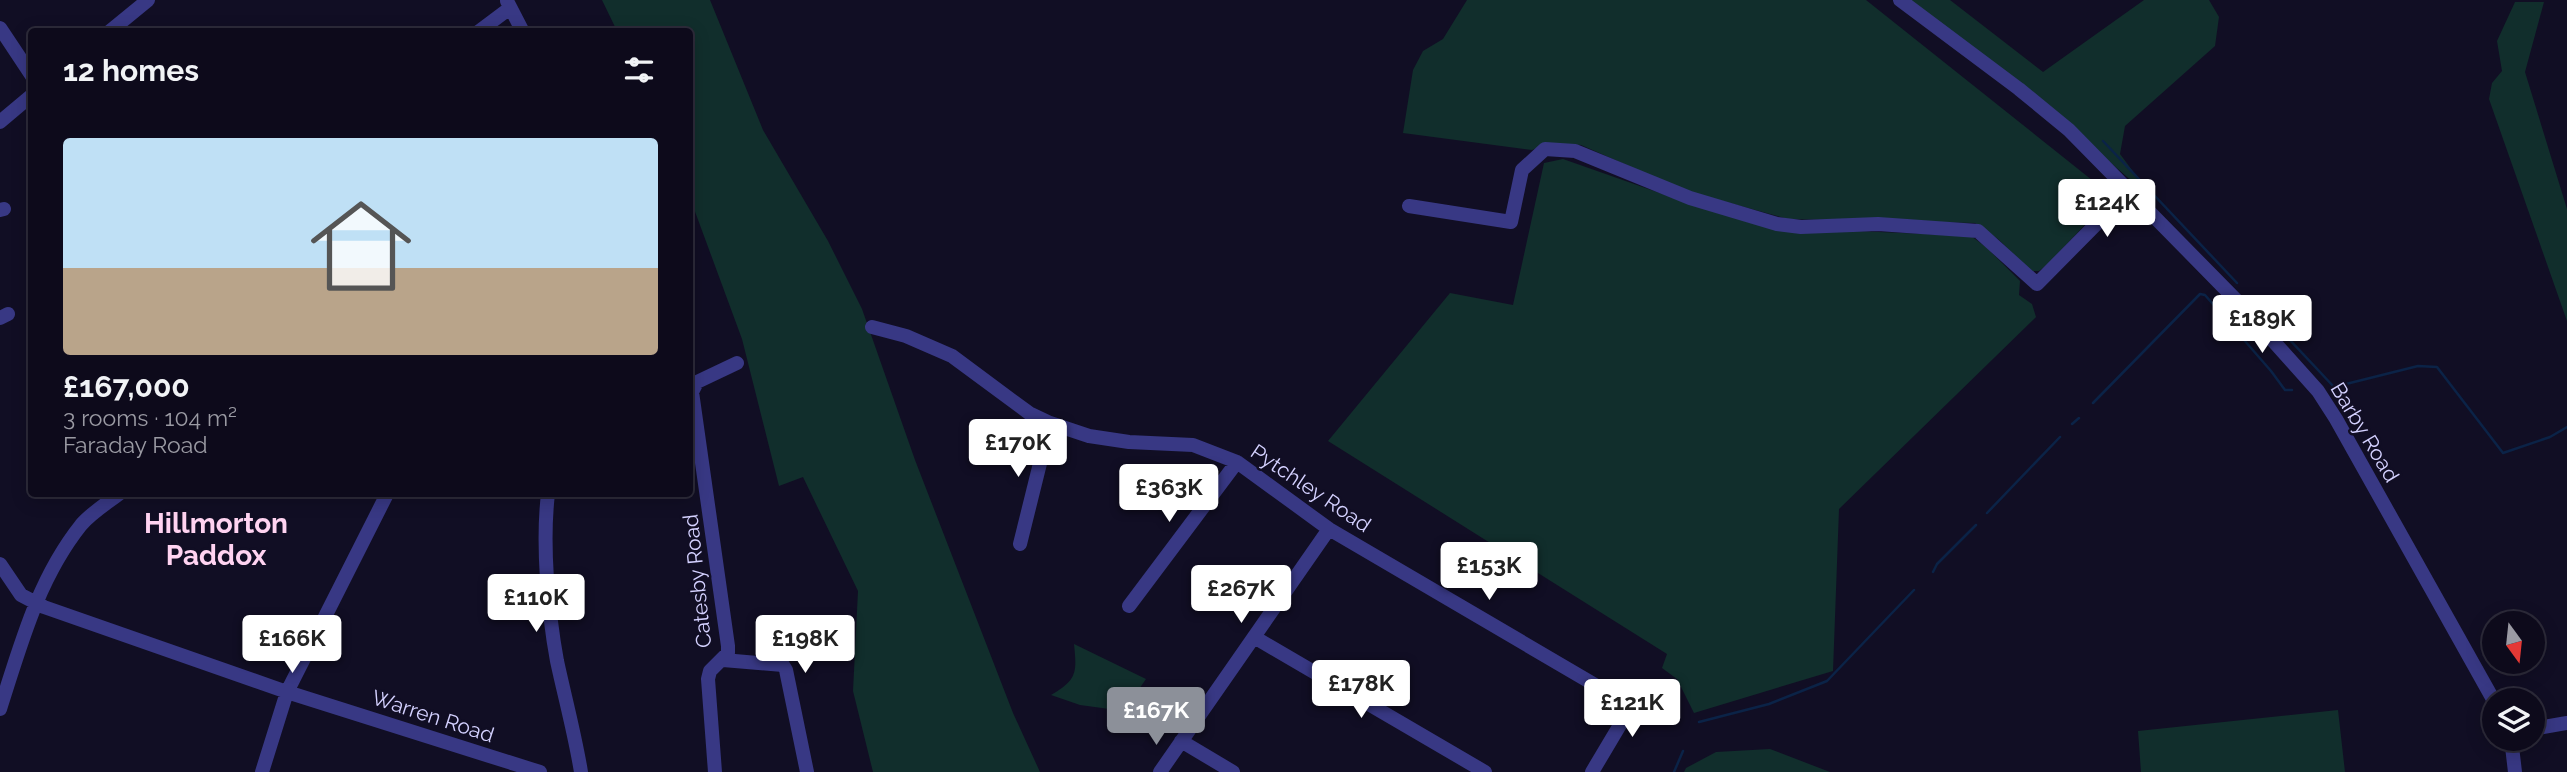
<!DOCTYPE html>
<meta charset="utf-8">
<style>
:root{--surface:#0d0a1b;--page:#1b1828;--text:#f1f3f6;--muted:#9a9aa3;--line:#2d2b3a;--accent:#8c9099}
body{margin:0;font-family:Raleway,sans-serif;background:var(--page);color:var(--text);height:100vh;display:flex;flex-direction:column;font-size:26px;white-space:nowrap}
*{box-sizing:border-box;margin:0}
p{font-size:23px;color:var(--muted)}
.icon{flex:none;width:38px;height:38px;fill:none;stroke:currentColor;stroke-width:2;stroke-linecap:round;stroke-linejoin:round}
.map{position:relative;flex:1;overflow:hidden}
.sheet{position:absolute;left:28px;top:28px;width:665px;height:469px;display:flex;flex-direction:column;background:var(--surface);border-radius:7px;box-shadow:0 4px 18px #0003,0 0 0 2px var(--line)}
.sheet>*{flex:none}
.needle{width:46px;rotate:165deg}
.buttons{position:absolute;left:2482px;top:611px;display:grid;gap:14px}
.buttons a{display:grid;place-items:center;width:63px;height:63px;border-radius:50%;background:var(--surface);box-shadow:0 4px 18px #0003,0 0 0 2px var(--line);font-size:35px}
.price{position:absolute;translate:-50% -60px;padding:0 16px;border-radius:7px;background:#fff;color:#222;font-size:23px;line-height:46px;filter:drop-shadow(0 2px 4px #0008)}
.price::after{content:'';position:absolute;left:50%;top:42px;width:21px;height:16px;margin-left:-10px;background:inherit;clip-path:polygon(0 0,100% 0,50% 100%)}
.price.on{background:var(--accent);color:#fff}
ul{padding:0;list-style:none}
li{display:grid;align-content:center;gap:14px;height:371px;padding:0 35px}
li span{display:grid;place-items:center;height:217px;border-radius:7px;color:#555}
li>.icon{margin-inline-start:auto}
span .icon{width:126px;height:126px;fill:#fffc;stroke-width:1}
li b{font-size:30px}
h2{display:flex;justify-content:space-between;align-items:center;height:84px;padding:0 35px;font-size:30px}
.map>svg:first-child{display:block}
.green{fill:#112e2c}
.lines{fill:none;stroke-linecap:round;stroke-linejoin:round}
.stream{stroke:#0b2347;stroke-width:2.5}
.minor{stroke:#383884;stroke-width:14}
.labels{text-anchor:middle;dominant-baseline:central;stroke-width:5;stroke-linejoin:round;paint-order:stroke}
.street-label{font-size:21px;fill:#d4d1ff;stroke:#110e24}
.district-label{font-size:28px;font-weight:bold;fill:#ffd3f1;stroke:#110e24}
</style>
<div class="map">
<svg width="2567" height="772" viewBox="0 0 2567 772">
<rect width="100%" height="100%" fill="#110e24"/>
<!-- green -->
<path class="green" d="M 602,0 L 710,0 L 763,130 L 828,241 L 862,309 L 915,460 L 1013,713 L 1040,772 L 873,772 L 853,691 L 858,591 L 803,477 L 779,486 L 742,339 L 690,198 L 690,32 L 617,31 Z
M 1467,0 L 1866,0 L 2112,196 L 2048,264 L 2039,271 L 2031,271 L 1998,239 L 1975,223 L 1788,219 L 1686,191 L 1581,145 L 1549,143 L 1532,150 L 1403,133 L 1413,70 L 1423,51 L 1443,39 Z
M 1907,0 L 1950,0 L 2043,72 L 2144,0 L 2209,0 L 2219,17 L 2215,46 L 2125,126 L 2120,154 L 2156,202 L 2028,91 Z
M 2515,2 L 2544,2 L 2525,72 L 2567,209 L 2567,321 L 2489,99 L 2492,83 L 2502,71 L 2497,41 Z
M 1563,159 L 1691,204 L 1786,232 L 1833,230 L 1971,236 L 1986,247 L 2020,281 L 2019,295 L 2032,304 L 2036,317 L 1839,509 L 1833,671 L 1694,713 L 1677,679 L 1662,668 L 1667,654 L 1328,441 L 1450,293 L 1513,305 L 1544,163 Z
M 1074,644 L 1146,679 L 1124,711 L 1080,705 L 1051,695 C 1077,680 1077,673 1074,644 Z
M 2338,710 L 2345,772 L 2141,772 L 2138,731 Z
M 1770,749 L 1830,772 L 1684,772 L 1686,768 L 1716,752 Z"/>
<g class="lines">
<!-- stream -->
<path class="stream" d="M 2103,141 L 2237,283
M 2256,304 L 2334,387 L 2418,366 L 2437,367 L 2503,453 L 2550,437 L 2567,427
M 2093,403 L 2200,294 L 2205,295 L 2271,371 L 2285,390 L 2292,390
M 2072,424 L 2079,418
M 1987,513 L 2060,437
M 1933,572 L 1937,564 L 1976,525
M 1699,722 L 1769,704 L 1827,681 L 1914,590
M 1674,772 L 1683,751"/>
<!-- minor -->
<path class="minor" d="M 1900,0 L 2019,89 L 2069,130 L 2241,305 L 2318,391 L 2336,419 L 2494,701
M 507,1 L 523,32
M 0,28 L 32,76
M 109,32 L 148,0
M 478,32 L 510,8
M 0,122 L 32,95
M 1409,206 L 1511,222 L 1522,170 L 1545,149 L 1575,151 L 1690,198 L 1777,224 L 1801,227 L 1878,224 L 1978,231 L 2037,284 L 2130,190
M 0,210 L 4,209
M 0,318 L 8,314
M 872,327 L 906,336 L 952,356 L 1029,413 L 1050,423 L 1089,436 L 1129,442 L 1193,445 L 1237,462 L 1329,529 L 1631,706
M 548,494 C 542,543 548,612 557,661 C 565,698 575,735 581,772
M 1020,544 L 1050,423
M 0,564 L 21,595 L 44,607 L 287,692 L 540,772
M 1129,606 L 1237,462
M 1254,637 L 1485,772
M 723,660 L 783,665 L 786,670 L 807,772
M 0,709 C 21,644 38,579 81,525 C 91,513 107,503 119,494
M 2532,729 L 2567,723
M 2511,738 L 2515,772
M 1181,741 L 1233,772
M 262,772 L 287,692 L 387,494
M 715,772 L 708,679 L 710,671 L 728,653 L 728,646 L 692,392 L 697,382 L 737,363
M 1160,772 L 1329,529
M 1592,772 L 1642,688"/>
</g>
<g class="labels">
<!-- street labels -->
<g class="street-label">
<text transform="translate(2365 432) rotate(59)">Barby Road</text>
<text transform="translate(1311 488) rotate(34)">Pytchley Road</text>
<text transform="translate(697 581) rotate(-96)">Catesby Road</text>
<text transform="translate(433 716) rotate(18)">Warren Road</text>
</g>
<!-- district labels -->
<g class="district-label">
<text x="216" y="523">Hillmorton<tspan x="216" dy="32">Paddox</tspan></text>
</g>
</g>
</svg>
<div class="buttons">
<a><svg class="needle" viewBox="-14 -14 28 28"><path d="M0-13l5 13h-10z" fill="#e53935"/><path d="M0 13l5-13h-10z" fill="#9a9aa3"/></svg></a>
<a><svg class="icon" aria-label="layers" viewBox="0 0 24 24"><path d="M12 4l9 5-9 5-9-5zM3 14l9 5 9-5"/></svg></a>
</div>
<b class="price" style="left:2107px;top:239px">£124K</b>
<b class="price" style="left:2262px;top:355px">£189K</b>
<b class="price" style="left:1018px;top:479px">£170K</b>
<b class="price" style="left:1169px;top:524px">£363K</b>
<b class="price" style="left:1489px;top:602px">£153K</b>
<b class="price" style="left:1241px;top:625px">£267K</b>
<b class="price" style="left:536px;top:634px">£110K</b>
<b class="price" style="left:292px;top:675px">£166K</b>
<b class="price" style="left:805px;top:675px">£198K</b>
<b class="price" style="left:1361px;top:720px">£178K</b>
<b class="price" style="left:1632px;top:739px">£121K</b>
<b class="price on" style="left:1156px;top:747px">£167K</b>
<section class="sheet">
<h2>12 homes<svg class="icon" aria-label="filters" viewBox="0 0 24 24"><path d="M4 7h16M4 17h16"/><circle cx="9" cy="7" r="2"/><circle cx="15" cy="17" r="2"/></svg></h2>
<ul>
<li><span style="background:linear-gradient(#bfe0f5 60%,#b9a48a 0)"><svg class="icon" aria-label="home" viewBox="0 0 24 24"><path d="M3 11l9-7 9 7M6 9v11h12V9"/></svg></span><div><b>£167,000</b><p>3 rooms · 104 m²</p><p>Faraday Road</p></div></li>
</ul>
</section>
</div>
